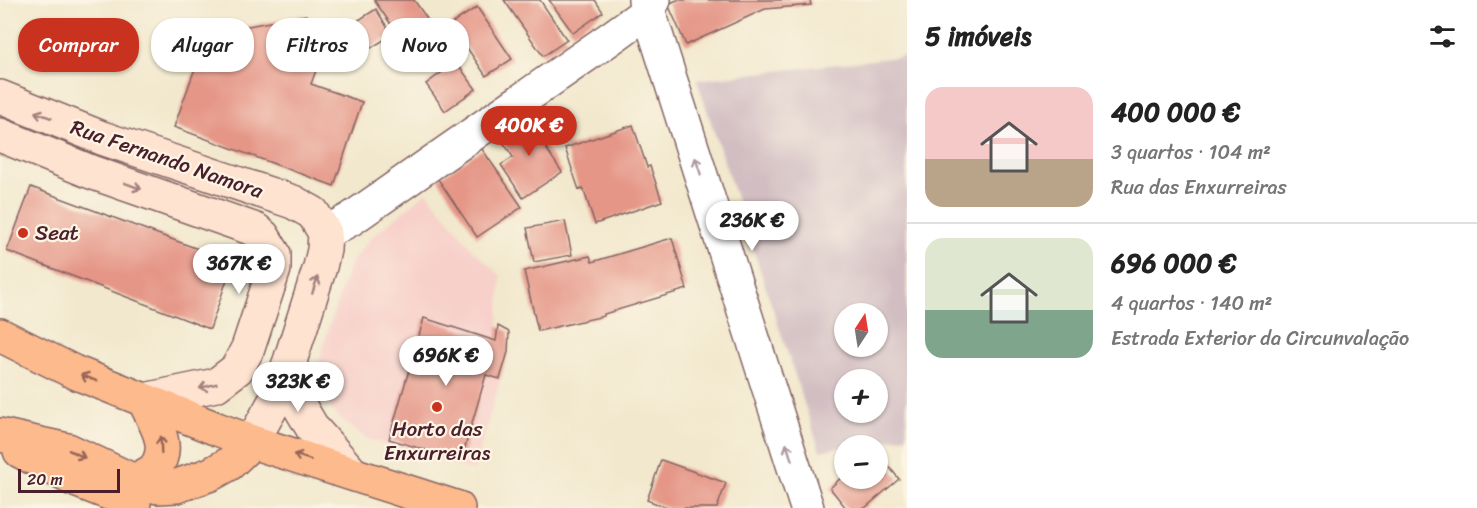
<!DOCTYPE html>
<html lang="pt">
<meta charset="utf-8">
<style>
:root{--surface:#fff;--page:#f6f6f6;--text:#222;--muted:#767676;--line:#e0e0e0;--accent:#c8321e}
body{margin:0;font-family:Sriracha,sans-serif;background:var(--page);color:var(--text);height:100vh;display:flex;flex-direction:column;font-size:22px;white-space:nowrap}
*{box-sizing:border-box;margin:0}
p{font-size:20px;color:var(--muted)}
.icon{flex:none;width:33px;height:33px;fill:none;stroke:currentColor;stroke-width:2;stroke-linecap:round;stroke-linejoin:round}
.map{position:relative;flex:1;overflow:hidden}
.side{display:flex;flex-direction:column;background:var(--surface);width:570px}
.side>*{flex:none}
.banner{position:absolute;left:18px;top:18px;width:570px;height:54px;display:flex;gap:12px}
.needle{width:39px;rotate:12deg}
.buttons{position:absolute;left:834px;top:303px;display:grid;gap:12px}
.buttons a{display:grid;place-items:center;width:54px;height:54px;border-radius:50%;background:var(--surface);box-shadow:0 2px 4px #0004;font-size:30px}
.scale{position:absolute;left:18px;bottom:15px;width:102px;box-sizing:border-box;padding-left:6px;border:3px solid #4a1f2b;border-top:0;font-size:16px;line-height:21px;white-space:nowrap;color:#4a1f2b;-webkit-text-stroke:4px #fcf5e5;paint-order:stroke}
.price{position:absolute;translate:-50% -51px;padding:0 14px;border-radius:21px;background:#fff;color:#222;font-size:20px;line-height:39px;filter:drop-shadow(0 2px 3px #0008)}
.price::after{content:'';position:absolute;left:50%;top:36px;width:18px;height:14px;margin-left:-9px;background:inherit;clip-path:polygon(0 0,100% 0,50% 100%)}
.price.current{background:var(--accent);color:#fff}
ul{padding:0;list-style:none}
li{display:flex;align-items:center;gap:18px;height:150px;padding:0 18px}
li+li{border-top:2px solid var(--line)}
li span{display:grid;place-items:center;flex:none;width:168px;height:120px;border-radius:18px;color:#555}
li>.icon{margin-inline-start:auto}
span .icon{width:72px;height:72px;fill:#fffc;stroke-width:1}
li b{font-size:26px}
h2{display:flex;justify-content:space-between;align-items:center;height:72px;padding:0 18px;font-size:26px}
.pill{padding:0 21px;border-radius:24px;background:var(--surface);box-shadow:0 2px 4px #0004;font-size:21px;line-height:54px}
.pill.current{background:var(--accent);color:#fff}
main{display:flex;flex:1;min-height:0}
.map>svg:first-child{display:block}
.built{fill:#f7d0ca}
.industrial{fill:#d2bec2;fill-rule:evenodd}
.building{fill:#e59687}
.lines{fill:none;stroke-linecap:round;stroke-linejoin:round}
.minor-casing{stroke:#856564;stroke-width:36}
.secondary-casing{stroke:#856564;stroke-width:36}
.primary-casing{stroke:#856564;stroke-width:36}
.minor{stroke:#fff;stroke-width:33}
.secondary{stroke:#fee3d1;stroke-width:33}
.primary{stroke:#fcba8d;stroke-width:33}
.oneway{stroke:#a4817e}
.oneway2{stroke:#ae9aa0}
.oneway3{stroke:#9a6557}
.poi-dot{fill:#c8321e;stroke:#fcf5e5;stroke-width:2}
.labels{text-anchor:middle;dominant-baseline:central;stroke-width:4.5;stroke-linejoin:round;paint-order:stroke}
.street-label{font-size:21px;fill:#4a1f2b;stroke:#fcf5e5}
.poi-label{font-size:21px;fill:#4a1f2b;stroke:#fcf5e5;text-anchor:start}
</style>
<main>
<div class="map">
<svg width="907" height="508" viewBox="0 0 907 508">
<rect width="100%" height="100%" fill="#fcf5e5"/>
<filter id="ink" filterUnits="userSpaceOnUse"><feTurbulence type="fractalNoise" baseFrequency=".0167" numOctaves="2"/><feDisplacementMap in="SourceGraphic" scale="12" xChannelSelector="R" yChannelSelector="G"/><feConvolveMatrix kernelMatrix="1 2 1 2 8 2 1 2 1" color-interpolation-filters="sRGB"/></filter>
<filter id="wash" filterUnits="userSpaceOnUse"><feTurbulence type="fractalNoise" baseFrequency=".008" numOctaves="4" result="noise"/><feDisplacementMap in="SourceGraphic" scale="24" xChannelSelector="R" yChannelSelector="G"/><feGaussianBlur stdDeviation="1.35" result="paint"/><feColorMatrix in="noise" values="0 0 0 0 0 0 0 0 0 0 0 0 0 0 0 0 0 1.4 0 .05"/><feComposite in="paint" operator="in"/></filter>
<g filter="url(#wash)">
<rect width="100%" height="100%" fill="#f2e8cd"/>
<!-- built -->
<path class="built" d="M 427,192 L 474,251 L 501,276 L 498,326 L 509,332 L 508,352 L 474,471 L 365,438 L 333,412 L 322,389 L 319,362 L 327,332 L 351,262 L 373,236 Z"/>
<!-- industrial -->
<path class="industrial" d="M 907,56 L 907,437 L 855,445 L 844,446 L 844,447 L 820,451 L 697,80 ZM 844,314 L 878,314 L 878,346 L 844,346 ZM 844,380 L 878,380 L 878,412 L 844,412 Z"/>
<g id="blocks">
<!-- building -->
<path class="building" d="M 374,0 L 414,0 L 451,53 L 424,72 Z
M 504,0 L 540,0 L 567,40 L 543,56 Z
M 549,0 L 595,0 L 603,12 L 573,33 Z
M 677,0 L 810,0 L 811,5 L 765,9 L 686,45 L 668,4 Z
M 477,7 L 512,59 L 486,76 L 451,24 Z
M 376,9 L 392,35 L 345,64 L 329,39 Z
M 306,15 L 326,43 L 311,84 L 362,102 L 334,186 L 174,127 L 203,46 L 201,35 Z
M 456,62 L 476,89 L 445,111 L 426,84 Z
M 541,112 L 550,126 L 537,135 L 562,172 L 523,198 L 501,165 L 513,157 L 501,139 Z
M 633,125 L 647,167 L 650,166 L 662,201 L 595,224 L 583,188 L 579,190 L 565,148 Z
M 482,149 L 522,207 L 477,237 L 438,179 Z
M 31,187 L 233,262 L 210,329 L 7,251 Z
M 565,221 L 572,255 L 534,262 L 527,228 Z
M 672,238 L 687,289 L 604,314 L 604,316 L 538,331 L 524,271 L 590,256 L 592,262 Z
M 424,318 L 496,341 L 498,326 L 509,332 L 508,352 L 500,379 L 486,375 L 461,461 L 389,439 Z
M 878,453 L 899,479 L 865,508 L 846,508 L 830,488 L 844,475 L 844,478 L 878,478 Z
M 661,460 L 726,483 L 717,508 L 668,508 L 647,500 Z"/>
</g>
</g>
<g filter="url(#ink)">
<use href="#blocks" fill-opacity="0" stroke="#856564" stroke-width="1.5"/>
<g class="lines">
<defs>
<path id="minor" d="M 645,0 L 807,508
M 325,233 L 351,219 L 615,35 L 648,11 L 654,0"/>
<path id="secondary" d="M 0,97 L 102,138 L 293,202 L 313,213 L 325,233
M 0,135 L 91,172 L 256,230 L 263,236 L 274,254
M 290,361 L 300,407 L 313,429 L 352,473
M 144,400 L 216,385 L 237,369 L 248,348 L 274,269 L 274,254
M 252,442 L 275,401 L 290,361 L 320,267 L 324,250 L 325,233"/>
<path id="primary" d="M 0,335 L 74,372 L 217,429 L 252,442 L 458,508
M 0,435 L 68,450 L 134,481 L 158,487 L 177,486 L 211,474 L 229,464 L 252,442
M 20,451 L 75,480 L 134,503
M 134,481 C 141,477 151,473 155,468 C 173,446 153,420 144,400"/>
</defs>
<!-- minor casing -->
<use href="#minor" class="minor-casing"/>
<!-- secondary casing -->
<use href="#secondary" class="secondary-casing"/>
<!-- primary casing -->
<use href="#primary" class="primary-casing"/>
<!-- minor -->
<use href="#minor" class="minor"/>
<!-- secondary -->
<use href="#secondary" class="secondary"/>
<!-- primary -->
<use href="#primary" class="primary"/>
</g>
<!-- one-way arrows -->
<defs><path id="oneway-shaft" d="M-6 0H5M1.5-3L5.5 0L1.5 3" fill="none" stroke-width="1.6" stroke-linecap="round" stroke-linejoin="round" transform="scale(1.5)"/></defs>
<g class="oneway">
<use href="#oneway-shaft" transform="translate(43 115) rotate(-159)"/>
<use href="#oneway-shaft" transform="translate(133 186) rotate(20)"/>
<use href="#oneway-shaft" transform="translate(315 285) rotate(-72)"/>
<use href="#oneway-shaft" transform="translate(208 386) rotate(165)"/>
</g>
<g class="oneway2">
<use href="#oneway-shaft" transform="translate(698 166) rotate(-108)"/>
<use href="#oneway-shaft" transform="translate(789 452) rotate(-108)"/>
</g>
<g class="oneway3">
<use href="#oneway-shaft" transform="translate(89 378) rotate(-158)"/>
<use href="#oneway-shaft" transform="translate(161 445) rotate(-92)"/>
<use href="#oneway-shaft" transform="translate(77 454) rotate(25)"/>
<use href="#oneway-shaft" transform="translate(302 457) rotate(-162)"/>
</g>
</g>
<!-- markers -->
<g class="poi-dot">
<circle cx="23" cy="233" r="6"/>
<circle cx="437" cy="407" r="6"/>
</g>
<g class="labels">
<!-- street labels -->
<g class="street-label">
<text transform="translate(167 159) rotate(19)">Rua Fernando Namora</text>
</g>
<!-- poi labels -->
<g class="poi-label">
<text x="35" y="233">Seat</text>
<text x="437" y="429" text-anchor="middle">Horto das<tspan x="437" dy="24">Enxurreiras</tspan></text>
</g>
</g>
</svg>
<div class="buttons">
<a><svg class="needle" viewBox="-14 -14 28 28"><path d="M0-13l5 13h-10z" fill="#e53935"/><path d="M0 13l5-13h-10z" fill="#767676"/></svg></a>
<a>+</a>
<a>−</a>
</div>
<div class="scale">20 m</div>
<b class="price current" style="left:529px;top:157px">400K €</b>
<b class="price" style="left:752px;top:252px">236K €</b>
<b class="price" style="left:239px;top:295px">367K €</b>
<b class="price" style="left:446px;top:387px">696K €</b>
<b class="price" style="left:298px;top:413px">323K €</b>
<div class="banner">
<a class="pill current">Comprar</a>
<a class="pill">Alugar</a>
<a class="pill">Filtros</a>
<a class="pill">Novo</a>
</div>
</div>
<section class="side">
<h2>5 imóveis<svg class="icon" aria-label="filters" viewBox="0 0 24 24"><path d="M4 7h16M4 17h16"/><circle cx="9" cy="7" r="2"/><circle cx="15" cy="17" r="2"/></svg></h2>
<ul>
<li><span style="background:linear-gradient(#f6c9c9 60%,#b9a48a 0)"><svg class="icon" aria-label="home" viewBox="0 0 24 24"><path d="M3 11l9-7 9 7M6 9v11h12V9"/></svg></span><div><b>400 000 €</b><p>3 quartos · 104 m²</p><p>Rua das Enxurreiras</p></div></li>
<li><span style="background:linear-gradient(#dfe7d0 60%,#7fa58c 0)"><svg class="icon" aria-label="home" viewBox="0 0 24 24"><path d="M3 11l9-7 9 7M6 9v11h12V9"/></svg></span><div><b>696 000 €</b><p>4 quartos · 140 m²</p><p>Estrada Exterior da Circunvalação</p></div></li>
</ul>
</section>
</main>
